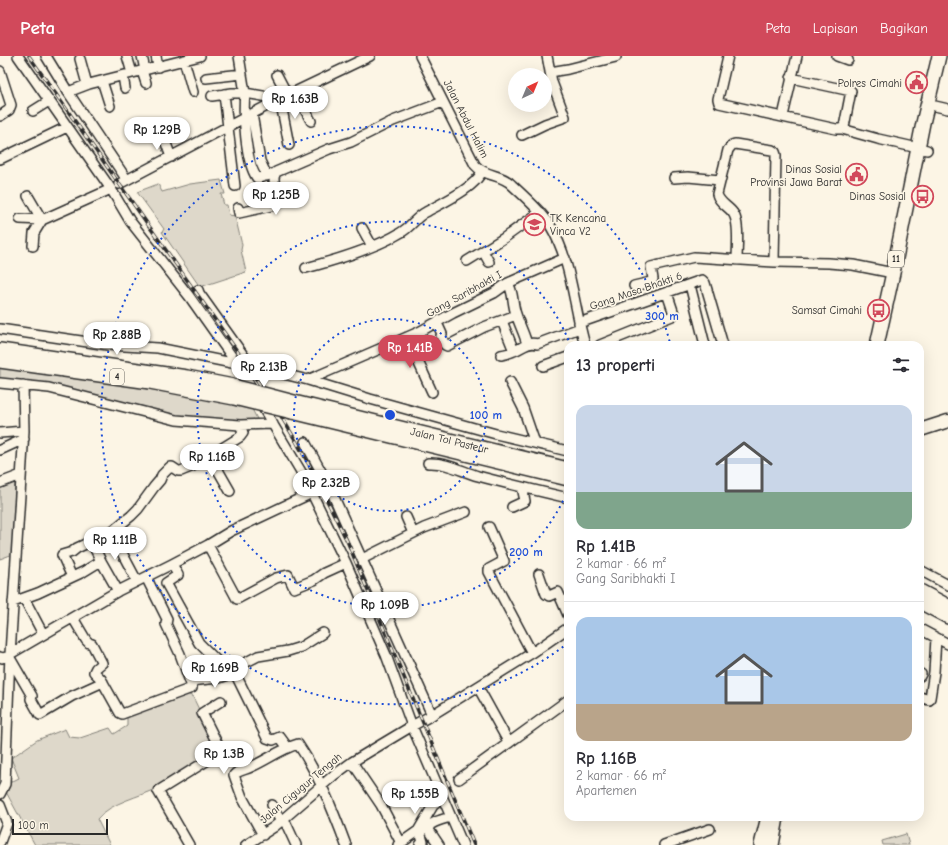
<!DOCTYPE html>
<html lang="id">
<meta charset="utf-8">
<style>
:root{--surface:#fff;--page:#f7f7f7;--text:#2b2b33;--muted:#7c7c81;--line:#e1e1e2;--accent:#d1495b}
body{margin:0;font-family:"Comic Neue",sans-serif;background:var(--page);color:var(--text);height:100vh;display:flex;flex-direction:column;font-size:15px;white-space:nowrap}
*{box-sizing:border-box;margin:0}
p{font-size:13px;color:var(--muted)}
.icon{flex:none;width:22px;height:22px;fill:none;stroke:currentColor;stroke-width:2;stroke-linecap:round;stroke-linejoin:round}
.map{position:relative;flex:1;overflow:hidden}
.drawer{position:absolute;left:564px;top:285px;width:360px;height:480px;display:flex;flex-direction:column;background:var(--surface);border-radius:12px;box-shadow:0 4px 16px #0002}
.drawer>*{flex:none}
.needle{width:26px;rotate:44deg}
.controls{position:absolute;left:508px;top:12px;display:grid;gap:8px}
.controls a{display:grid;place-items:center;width:44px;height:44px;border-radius:50%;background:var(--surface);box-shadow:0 4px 16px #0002;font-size:20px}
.scale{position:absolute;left:12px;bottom:10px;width:96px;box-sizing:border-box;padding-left:4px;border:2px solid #2b2b2b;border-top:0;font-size:11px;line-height:14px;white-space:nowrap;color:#2b2b2b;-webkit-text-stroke:3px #fcf5e5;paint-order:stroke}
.price{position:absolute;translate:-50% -34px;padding:0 9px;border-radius:14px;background:#fff;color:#222;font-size:13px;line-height:26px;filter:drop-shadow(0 1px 2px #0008)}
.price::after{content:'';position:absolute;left:50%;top:24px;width:12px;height:9px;margin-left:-6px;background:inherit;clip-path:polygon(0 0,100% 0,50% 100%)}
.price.active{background:var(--accent);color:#fff}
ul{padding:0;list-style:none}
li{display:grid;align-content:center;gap:8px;height:212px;padding:0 12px}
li+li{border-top:1px solid var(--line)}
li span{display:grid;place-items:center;height:124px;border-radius:12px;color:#555}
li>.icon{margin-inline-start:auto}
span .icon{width:72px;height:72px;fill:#fffc;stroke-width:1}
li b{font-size:17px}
h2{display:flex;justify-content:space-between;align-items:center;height:48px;padding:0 12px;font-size:17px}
header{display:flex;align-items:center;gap:24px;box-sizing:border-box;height:56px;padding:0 20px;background:var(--accent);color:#fff}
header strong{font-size:19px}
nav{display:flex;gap:22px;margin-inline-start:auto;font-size:14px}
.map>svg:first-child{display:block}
.green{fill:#ded8ca;stroke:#84827a}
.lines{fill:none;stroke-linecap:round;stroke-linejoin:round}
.minor-casing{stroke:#2b2b2b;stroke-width:12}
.major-casing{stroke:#2b2b2b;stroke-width:15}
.highway-casing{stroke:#2b2b2b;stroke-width:16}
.minor{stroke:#fcf5e5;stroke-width:9}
.major{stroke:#fcf5e5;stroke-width:12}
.highway{stroke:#fcf5e5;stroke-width:13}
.rail-casing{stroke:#2b2b2b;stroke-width:3.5}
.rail{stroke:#fcf5e5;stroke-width:2;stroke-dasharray:6;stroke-linecap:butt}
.highway-bridge-casing{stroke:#2b2b2b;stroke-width:16;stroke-linecap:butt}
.highway-bridge{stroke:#fcf5e5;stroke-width:13}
.ring{fill:none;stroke:#1d4ed8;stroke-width:2;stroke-dasharray:2 4}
.labels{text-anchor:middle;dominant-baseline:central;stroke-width:3.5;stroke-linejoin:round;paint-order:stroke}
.shield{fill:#fcf5e5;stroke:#6a6863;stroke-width:1}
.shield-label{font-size:10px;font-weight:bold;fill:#2b2b2b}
.poi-label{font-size:11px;fill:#2b2b2b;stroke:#fcf5e5;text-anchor:end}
.street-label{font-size:11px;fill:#2b2b2b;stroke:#fcf5e5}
.centre{fill:#1d4ed8;stroke:#fcf5e5;stroke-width:2}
.ring-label{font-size:12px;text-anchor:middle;font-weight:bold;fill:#1d4ed8;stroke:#fcf5e5;stroke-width:3.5;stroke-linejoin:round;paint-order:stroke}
</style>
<header>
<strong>Peta</strong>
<nav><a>Peta</a><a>Lapisan</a><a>Bagikan</a></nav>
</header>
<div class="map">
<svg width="948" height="789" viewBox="0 0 948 789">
<rect width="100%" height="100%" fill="#fcf5e5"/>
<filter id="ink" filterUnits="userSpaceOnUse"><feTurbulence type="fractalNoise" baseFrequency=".025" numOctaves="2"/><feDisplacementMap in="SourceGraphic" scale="8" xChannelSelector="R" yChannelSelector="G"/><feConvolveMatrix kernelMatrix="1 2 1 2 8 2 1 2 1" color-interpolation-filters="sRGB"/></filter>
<g filter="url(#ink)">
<!-- green -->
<path class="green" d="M 221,124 L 225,138 L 221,138 L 224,149 L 227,149 L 229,159 L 235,160 L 242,189 L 241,194 L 246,216 L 200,231 L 162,176 L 164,173 L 137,136 L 158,128 L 162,136 L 190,128 Z
M 0,310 L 45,315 L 251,351 L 259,367 L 172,360 L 0,324 Z
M 15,423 L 13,498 L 0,503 L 0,429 Z
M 184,636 L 193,641 L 217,691 L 214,697 C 195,708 177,720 159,731 C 138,742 113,745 97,763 L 110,789 L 35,789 L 6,736 L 11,726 L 19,722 L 11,702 L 37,684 L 65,673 L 69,681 L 80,682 L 110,672 L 114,678 L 127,670 L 127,660 Z
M 906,778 L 909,789 L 883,789 L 882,785 Z"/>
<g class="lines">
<defs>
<path id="minor" d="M 18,0 L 111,133 L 130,165 L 189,240 L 237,308 L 303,419 L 346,507 L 386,599 L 412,670 L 463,789
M 46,0 L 68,36 L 127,124
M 127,0 L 132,17
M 142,0 L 145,14
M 156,0 L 158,11
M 239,0 L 245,37 L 280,43
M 420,0 L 475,109 C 485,121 502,118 512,129 C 524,140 542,156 550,169 C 572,206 573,248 585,289
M 728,0 L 718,43 L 719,47 L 836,73 L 840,73 L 844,71 L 851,35 L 791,22
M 837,0 L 848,4
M 80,3 L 87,28
M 184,4 L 193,36
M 0,15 L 11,49 L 9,54 L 0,60
M 142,15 L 146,27
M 550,16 L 568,13 L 616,1
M 277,19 L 288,40
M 123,20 L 125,32
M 206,22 L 242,18
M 102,25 L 110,50
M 68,36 L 89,28 L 200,0
M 296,37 L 311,65
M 224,38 L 235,130
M 212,40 L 232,37 L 245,37 C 243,58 245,105 257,122 L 259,122 L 275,117
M 280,43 L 289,89
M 935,50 L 948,53
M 33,55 L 49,45
M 252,58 L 260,105 L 267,120
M 783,60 L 797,0
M 842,73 L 878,83 L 927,94
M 522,79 L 545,68 L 565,61 L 552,26 L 547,0
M 164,82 L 171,101
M 0,103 L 67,71
M 674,122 L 688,121 L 720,124
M 119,128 L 280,43 L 370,0
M 28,140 L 42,164 L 34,177 L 33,190
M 238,152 L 239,157 L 275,149 L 274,121 L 276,116 L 329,93 L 351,86 L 393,65 L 443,46
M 20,163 L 42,164 L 111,133
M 362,172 L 372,190
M 483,195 L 489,206
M 737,204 C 737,192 740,166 733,157 C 728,150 719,147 717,138 L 728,94 L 732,89 L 735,88 L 772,94 L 775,96 L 776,99 L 774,206
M 467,205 L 504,182 L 540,156
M 306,212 C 336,204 374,193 400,177 C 410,172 416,161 426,156 C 440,148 477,131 482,115
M 508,227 C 514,237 512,247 516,258 C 519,268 524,277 527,288
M 690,229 L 705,289
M 634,230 L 651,226 L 653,223 L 651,211 L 694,201 L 774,206 L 829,207 L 853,209 L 893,217
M 198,234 L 199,237 L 251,310 L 308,324 L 370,343 L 496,378 L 568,395
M 502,265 L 514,295
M 437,267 L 442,278 L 441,280 L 445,289 L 447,290 L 484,271 L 516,259
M 579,267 L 702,224 L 705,227 L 723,289
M 0,273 L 108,289 L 158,292 L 237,308
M 407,281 L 432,336
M 600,289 L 672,260 L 674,258 L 667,237
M 501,299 C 506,298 510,297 514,295 C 522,292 528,285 537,288 L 580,272
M 543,310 L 568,301
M 308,324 L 419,276 L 453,257 L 494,237 L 508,227 L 565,202
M 510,326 L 523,352 L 535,387
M 0,327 L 49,332 L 176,364 L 240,369 L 273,368
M 0,377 L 24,375
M 305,386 L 329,430 L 432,659
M 0,394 L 24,383
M 210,400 L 230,435
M 428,407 C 446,406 461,415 478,420 C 508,428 538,435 568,442
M 0,427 L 21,419
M 512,451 L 525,445 L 522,431
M 406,461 L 413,477
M 489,471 L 504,505 L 489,513 L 489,516 L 532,597
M 111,476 L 137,525
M 91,485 L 101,505 L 118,535
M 208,489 L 237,543 L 276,522 L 288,519 L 294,532 L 314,524 L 324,517 L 346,507
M 362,503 L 424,472 L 466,456
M 172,508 L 178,519 L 166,527 L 199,587 L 219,607 L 227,607 L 235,617 L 267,682 L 273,684 L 280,681 L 288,692
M 920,514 L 948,529
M 539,518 L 546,538 L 549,540 L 558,536 L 568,559
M 72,521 L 62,499 L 72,496 L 77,492 L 111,476 L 131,460 L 138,453 L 154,431 L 160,424 L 162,419 L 170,411 L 172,411 L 178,415 L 181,415 L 193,410 L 240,381 L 243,377 L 240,369
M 24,542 L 43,578
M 13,546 L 38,537 L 83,516 L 101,505
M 73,562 L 86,584 L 89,587 L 92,588 L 102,607 L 96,612 L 94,616 L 101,623 L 120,657 L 122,658 L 192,632 L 192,631 L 180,598 L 166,568 L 167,563 L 146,521
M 920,573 L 948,588
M 10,598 L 118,535 L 172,508 L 208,489 L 231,475 L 312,437
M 0,601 L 2,602 L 10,600
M 10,602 L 32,640 L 31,643 L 40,659 L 72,640 L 103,626
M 233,613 L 258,600 L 288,595 L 301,591 L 323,577
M 920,620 L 921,618
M 190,625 L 219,622 L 235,617
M 478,631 L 509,687
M 920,641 L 929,644 L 930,642 L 934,616 L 936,582
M 352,706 L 381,749 L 401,787
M 459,723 L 568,644
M 0,738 L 5,728 L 10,598 L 24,375 L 23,329
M 0,749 L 7,767 L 0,786
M 272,749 L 281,766
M 284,763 L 296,789
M 427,771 L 439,789
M 263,779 L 242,741 L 234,719 C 238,714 246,714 251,711 C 267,704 281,693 298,688 C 319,719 333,754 346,789
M 189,789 L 158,735 L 221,696 L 221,695 L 202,657 L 221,645
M 246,789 L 274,771 L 333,720 L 352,706 L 412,670 L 432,659 L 532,597 L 568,572
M 398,789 L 418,775 L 434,748 L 442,740
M 420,789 L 423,786 L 420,776 C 430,767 439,764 451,761
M 664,789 L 710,773"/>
<path id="major" d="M 920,374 L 948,365"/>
<g id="highway">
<path d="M 877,289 L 893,217 L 923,67 L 939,0"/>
<path d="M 0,294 L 187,321 L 233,330"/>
<path d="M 0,305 L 150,326 L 234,342"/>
<path id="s1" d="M 294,346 L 568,413"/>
<path d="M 292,356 L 568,423"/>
<path d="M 920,535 L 948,550"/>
<path d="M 920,546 L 948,561"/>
<path d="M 761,789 L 768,761"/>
<path d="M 772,789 L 777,761"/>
</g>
</defs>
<!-- minor casing -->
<use href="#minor" class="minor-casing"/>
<!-- major casing -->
<use href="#major" class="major-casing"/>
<!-- highway casing -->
<use href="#highway" class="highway-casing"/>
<!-- minor -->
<use href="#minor" class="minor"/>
<!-- major -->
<use href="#major" class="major"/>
<!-- highway -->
<use href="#highway" class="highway"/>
<defs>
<path id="rail" d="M 29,0 L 240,299 L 278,355 L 296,385 L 314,418 L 348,487 L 474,789"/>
</defs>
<!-- rail casing -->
<use href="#rail" class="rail-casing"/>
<!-- rail -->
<use href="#rail" class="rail"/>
<defs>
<path id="highway-bridge" d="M 233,330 L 294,346
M 234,342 L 292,356"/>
</defs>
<!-- highway-bridge casing -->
<use href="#highway-bridge" class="highway-bridge-casing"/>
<!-- highway-bridge -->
<use href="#highway-bridge" class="highway-bridge"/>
</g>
</g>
<!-- distance rings -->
<g class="ring">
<circle cx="390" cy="359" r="96"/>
<path d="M568 434A193 193 0 1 1 570 288"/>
<path d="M568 587A289 289 0 1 1 670 287"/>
</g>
<!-- icons -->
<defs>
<symbol id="civic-ring" viewBox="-11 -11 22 22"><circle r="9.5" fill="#fcf5e5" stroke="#d1495b" stroke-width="1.5"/><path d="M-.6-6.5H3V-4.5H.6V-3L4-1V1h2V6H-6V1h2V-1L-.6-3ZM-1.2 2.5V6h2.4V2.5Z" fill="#d1495b"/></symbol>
<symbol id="bus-ring" viewBox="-11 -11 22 22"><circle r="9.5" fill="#fcf5e5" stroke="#d1495b" stroke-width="1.5"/><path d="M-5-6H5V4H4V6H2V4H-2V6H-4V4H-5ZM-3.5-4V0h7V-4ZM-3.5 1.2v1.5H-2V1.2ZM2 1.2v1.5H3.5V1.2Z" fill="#d1495b"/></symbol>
<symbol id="school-ring" viewBox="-11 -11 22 22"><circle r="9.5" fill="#fcf5e5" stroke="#d1495b" stroke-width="1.5"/><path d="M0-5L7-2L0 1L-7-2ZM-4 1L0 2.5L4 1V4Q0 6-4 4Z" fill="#d1495b"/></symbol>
</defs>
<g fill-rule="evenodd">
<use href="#civic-ring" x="904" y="14" width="25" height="25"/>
<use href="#civic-ring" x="844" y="106" width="25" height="25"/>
<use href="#bus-ring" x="910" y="128" width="25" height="25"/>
<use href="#school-ring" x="522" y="156" width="25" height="25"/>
<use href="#bus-ring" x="866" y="242" width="25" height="25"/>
</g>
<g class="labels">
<!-- shield labels -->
<g class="shield">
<rect x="888" y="195" width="16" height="16" rx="3"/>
<rect x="110" y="313" width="14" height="16" rx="3"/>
</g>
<g class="shield-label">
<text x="896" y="203">11</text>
<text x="117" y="321">4</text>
</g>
<!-- poi labels -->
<g class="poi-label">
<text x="902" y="27">Polres Cimahi</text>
<text x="842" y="113">Dinas Sosial<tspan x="842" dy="13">Provinsi Jawa Barat</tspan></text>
<text x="906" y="140">Dinas Sosial</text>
<text x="550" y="162" text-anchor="start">TK Kencana<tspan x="550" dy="13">Vinca V2</tspan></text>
<text x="862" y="254">Samsat Cimahi</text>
</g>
<!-- street labels -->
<g class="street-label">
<text transform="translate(466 63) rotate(63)">Jalan Abdul Halim</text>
<text transform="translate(636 235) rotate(-19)">Gang Masa Bhakti 6</text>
<text transform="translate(464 238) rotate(-29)">Gang Saribhakti I</text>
<text stroke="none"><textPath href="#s1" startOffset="160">Jalan Tol Pasteur</textPath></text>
<text transform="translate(301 732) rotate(-40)">Jalan Cigugur Tengah</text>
</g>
</g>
<circle cx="390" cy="359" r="6" class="centre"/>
<g class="ring-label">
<text x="662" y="264">300 m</text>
<text x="486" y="363">100 m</text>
<text x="526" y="500">200 m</text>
</g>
</svg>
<div class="controls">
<a><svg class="needle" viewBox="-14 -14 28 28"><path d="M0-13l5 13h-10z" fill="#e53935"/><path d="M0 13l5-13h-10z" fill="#7c7c81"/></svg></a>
</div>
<div class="scale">100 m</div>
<b class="price" style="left:295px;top:64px">Rp 1.63B</b>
<b class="price" style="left:157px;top:95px">Rp 1.29B</b>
<b class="price" style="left:276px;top:160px">Rp 1.25B</b>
<b class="price" style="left:117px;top:300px">Rp 2.88B</b>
<b class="price active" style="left:410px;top:313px">Rp 1.41B</b>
<b class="price" style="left:264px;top:332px">Rp 2.13B</b>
<b class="price" style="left:212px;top:422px">Rp 1.16B</b>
<b class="price" style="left:326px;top:448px">Rp 2.32B</b>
<b class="price" style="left:115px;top:505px">Rp 1.11B</b>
<b class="price" style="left:385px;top:570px">Rp 1.09B</b>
<b class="price" style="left:215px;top:633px">Rp 1.69B</b>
<b class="price" style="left:224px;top:719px">Rp 1.3B</b>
<b class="price" style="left:415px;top:759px">Rp 1.55B</b>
<section class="drawer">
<h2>13 properti<svg class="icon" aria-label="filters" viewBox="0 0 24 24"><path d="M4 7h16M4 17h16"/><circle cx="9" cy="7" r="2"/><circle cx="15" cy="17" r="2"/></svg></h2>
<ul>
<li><span style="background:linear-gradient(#c9d6e8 70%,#7fa58c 0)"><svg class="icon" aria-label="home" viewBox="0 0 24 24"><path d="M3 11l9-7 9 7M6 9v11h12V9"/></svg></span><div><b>Rp 1.41B</b><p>2 kamar · 66 m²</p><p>Gang Saribhakti I</p></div></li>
<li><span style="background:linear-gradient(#a9c7e8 70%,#b9a48a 0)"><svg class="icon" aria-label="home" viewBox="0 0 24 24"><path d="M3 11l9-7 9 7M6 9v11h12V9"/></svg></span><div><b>Rp 1.16B</b><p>2 kamar · 66 m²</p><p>Apartemen</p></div></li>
</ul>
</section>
</div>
